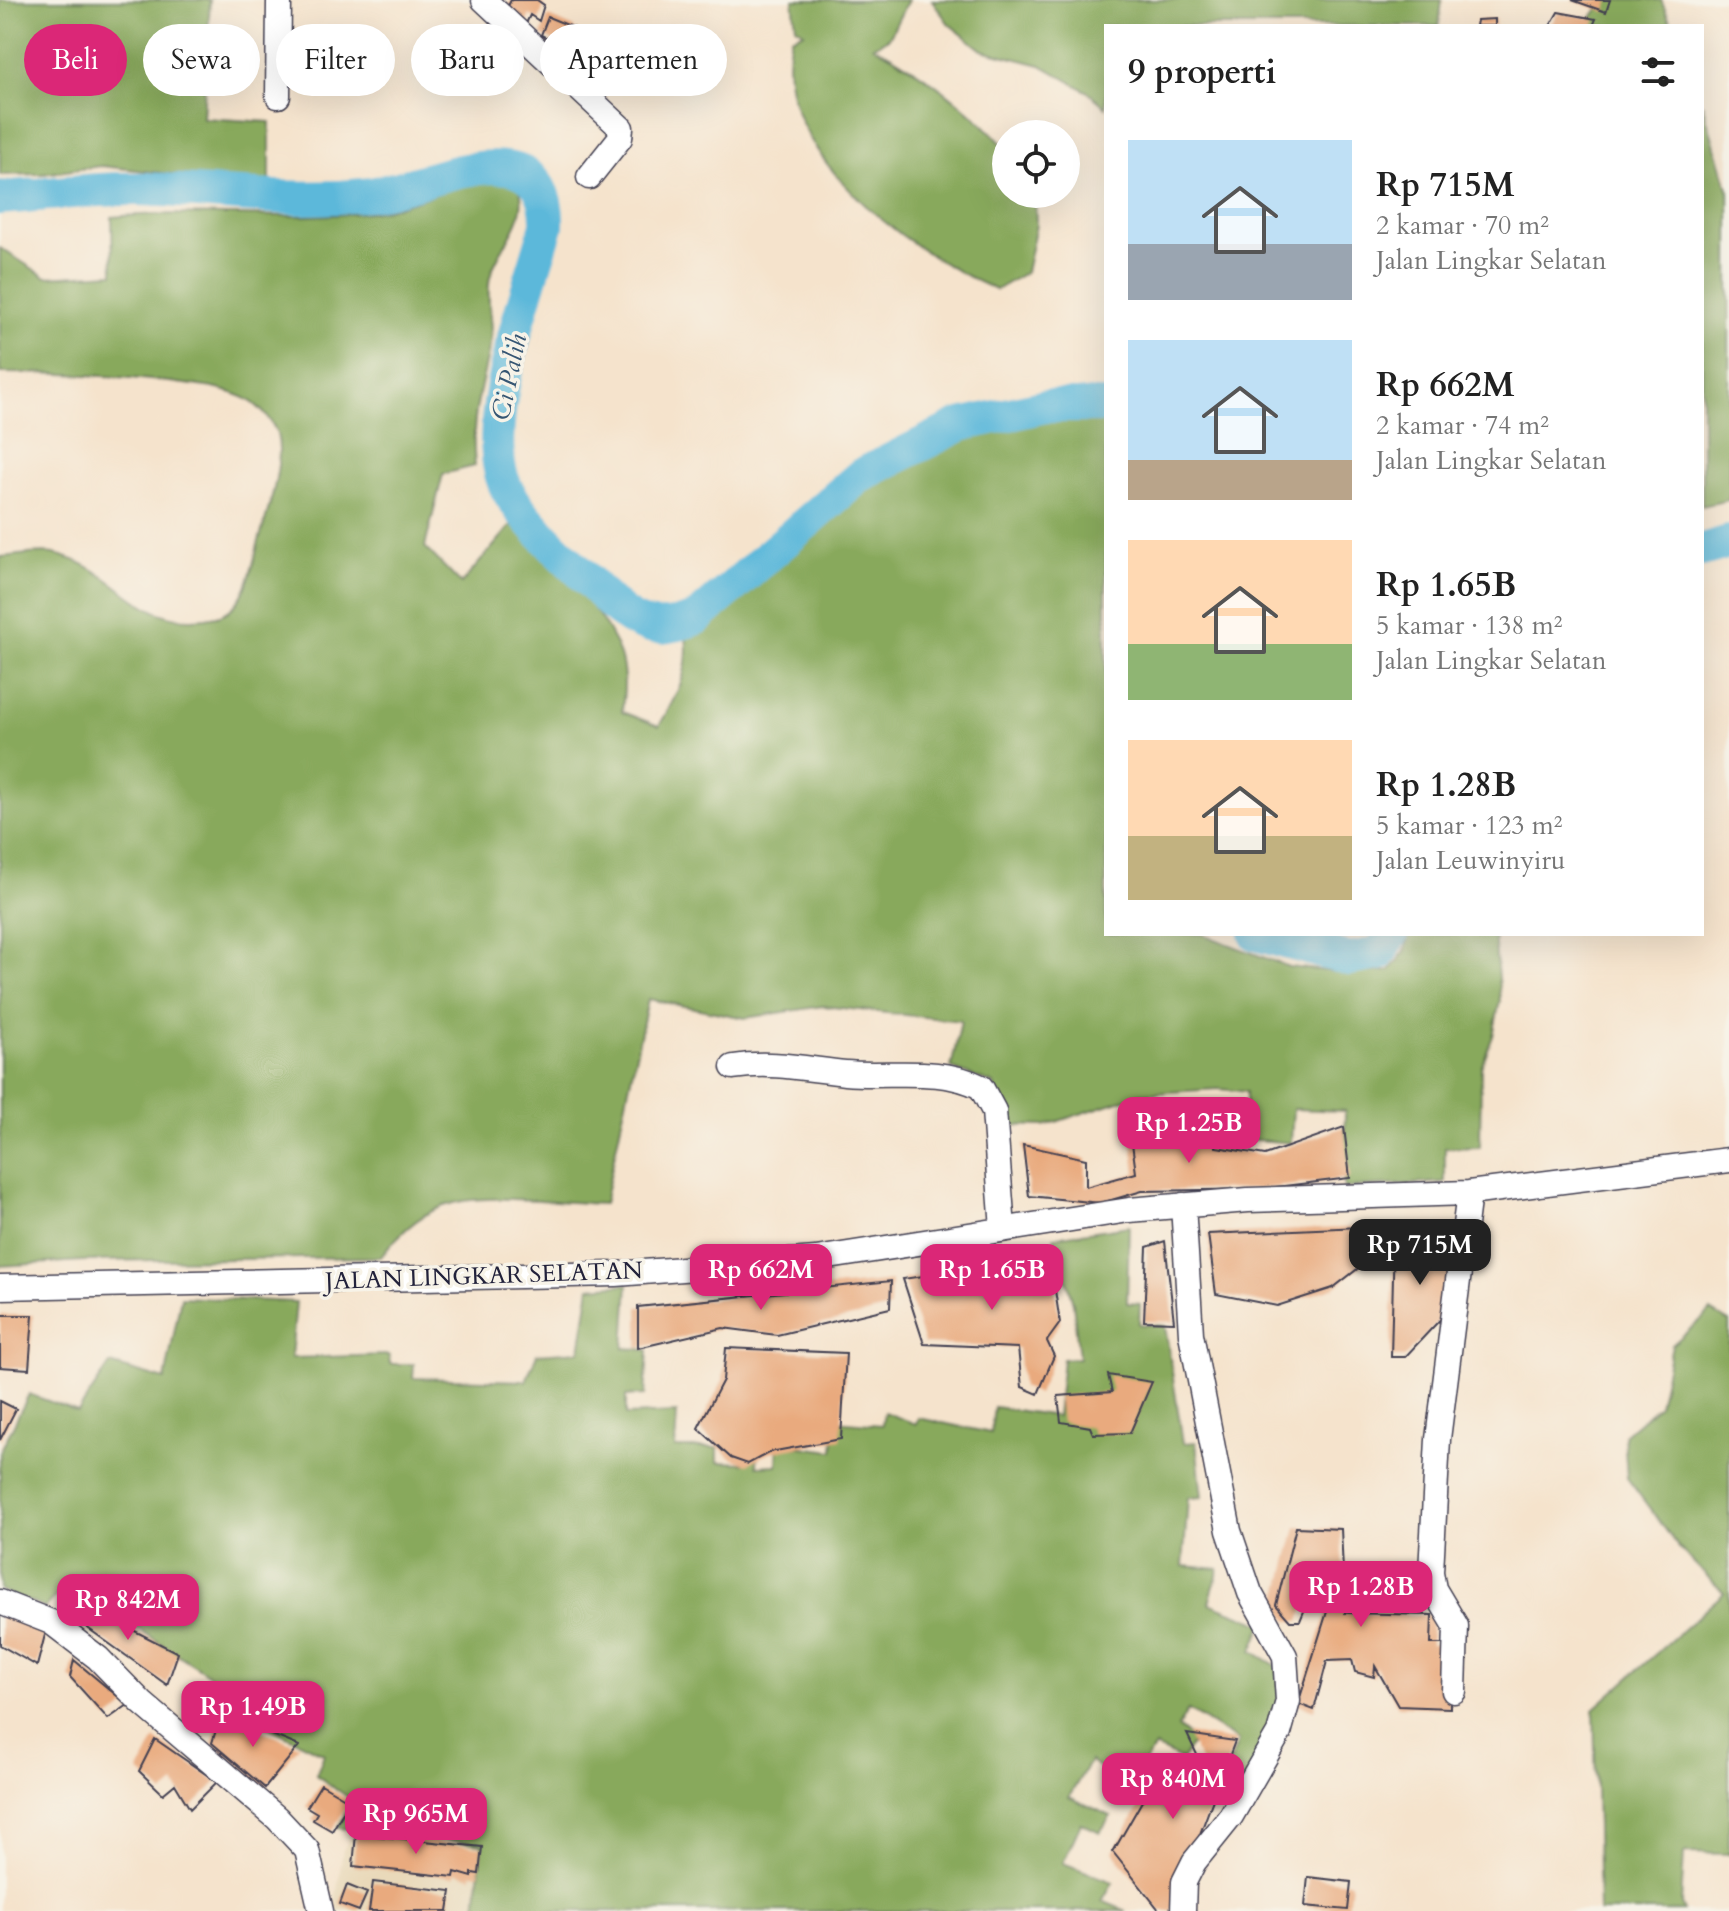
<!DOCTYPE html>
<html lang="id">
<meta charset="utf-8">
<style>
:root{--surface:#fff;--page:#f2f2f2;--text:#222;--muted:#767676;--accent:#db2777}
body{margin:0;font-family:Cardo,serif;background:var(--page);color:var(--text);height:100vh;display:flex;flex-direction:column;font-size:30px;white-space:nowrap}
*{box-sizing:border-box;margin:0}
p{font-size:26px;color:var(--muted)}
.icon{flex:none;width:44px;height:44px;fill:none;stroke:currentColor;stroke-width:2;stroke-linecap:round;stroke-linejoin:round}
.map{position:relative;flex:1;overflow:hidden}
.sheet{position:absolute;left:1104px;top:24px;width:600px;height:912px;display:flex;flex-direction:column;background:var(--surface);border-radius:0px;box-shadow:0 8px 32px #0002}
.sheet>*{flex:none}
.top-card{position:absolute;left:24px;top:24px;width:760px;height:72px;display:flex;gap:16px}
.tools{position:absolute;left:992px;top:120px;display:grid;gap:16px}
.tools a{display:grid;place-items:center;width:88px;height:88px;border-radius:50%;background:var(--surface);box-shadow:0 8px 32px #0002;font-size:40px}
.price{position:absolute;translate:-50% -68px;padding:0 18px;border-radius:16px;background:var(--accent);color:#fff;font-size:26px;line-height:52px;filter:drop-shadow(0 2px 4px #0008)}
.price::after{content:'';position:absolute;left:50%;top:48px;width:24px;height:18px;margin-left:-12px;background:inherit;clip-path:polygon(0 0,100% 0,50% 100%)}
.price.active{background:#222;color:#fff}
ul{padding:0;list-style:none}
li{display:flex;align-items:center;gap:24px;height:200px;padding:0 24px}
li span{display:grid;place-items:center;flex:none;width:224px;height:160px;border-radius:0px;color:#555}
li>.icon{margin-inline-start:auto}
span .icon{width:96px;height:96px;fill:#fffc;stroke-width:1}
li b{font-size:34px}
h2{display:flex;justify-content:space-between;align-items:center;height:96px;padding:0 24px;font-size:34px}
.chip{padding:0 28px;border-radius:36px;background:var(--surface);box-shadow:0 8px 32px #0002;font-size:28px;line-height:72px}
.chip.active{background:var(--accent);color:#fff}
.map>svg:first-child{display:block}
.built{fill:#e9d9ba}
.forest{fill:#88a95c;stroke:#55664c;stroke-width:2}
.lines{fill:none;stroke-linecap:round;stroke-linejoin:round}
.river{stroke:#5cb8da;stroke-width:34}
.building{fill:#e9aa7e}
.minor-casing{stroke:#423f51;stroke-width:27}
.minor{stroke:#fff;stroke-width:24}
.labels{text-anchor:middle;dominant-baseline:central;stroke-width:7;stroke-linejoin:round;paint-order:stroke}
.street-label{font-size:24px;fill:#22223b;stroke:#f7f3e8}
.water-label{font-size:26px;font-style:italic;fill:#365673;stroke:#f7f3e8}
</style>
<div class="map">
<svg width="1729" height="1911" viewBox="0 0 1729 1911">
<rect width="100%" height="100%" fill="#f7f3e8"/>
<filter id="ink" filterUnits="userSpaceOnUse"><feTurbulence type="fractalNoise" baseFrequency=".0125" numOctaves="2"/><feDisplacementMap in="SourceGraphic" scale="16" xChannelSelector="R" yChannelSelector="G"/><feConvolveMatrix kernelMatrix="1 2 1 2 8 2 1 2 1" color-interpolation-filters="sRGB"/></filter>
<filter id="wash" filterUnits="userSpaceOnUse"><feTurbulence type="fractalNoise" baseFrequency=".006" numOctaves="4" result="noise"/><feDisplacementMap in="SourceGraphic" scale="32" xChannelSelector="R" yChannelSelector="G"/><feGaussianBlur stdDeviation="1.8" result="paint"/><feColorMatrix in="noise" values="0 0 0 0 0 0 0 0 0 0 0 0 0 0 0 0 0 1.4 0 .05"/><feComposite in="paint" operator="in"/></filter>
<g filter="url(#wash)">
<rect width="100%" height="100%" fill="#f5e3cc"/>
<!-- built -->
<path class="built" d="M 355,1830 L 482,1844 L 476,1911 L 334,1911 L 343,1850 Z"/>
<!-- forest -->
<path class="forest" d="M 0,0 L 210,0 L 203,118 L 270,122 L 270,185 L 101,166 L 43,174 L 0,175 Z
M 793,0 L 908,0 L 889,38 L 874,46 C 924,73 968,106 1006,148 L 1006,194 L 1035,194 L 1036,225 L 1026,272 L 996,290 C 908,252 766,149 791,38 L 804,32 L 796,27 Z
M 932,0 L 1442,0 L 1439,26 L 1106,26 L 1106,107 L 1088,92 L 1041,65 L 982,50 L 949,24 Z
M 1605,0 L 1661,0 L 1672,26 L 1585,26 Z
M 1702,103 L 1729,192 L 1729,500 L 1702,506 Z
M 494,180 L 519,186 C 531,222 498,245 490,277 C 485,299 494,323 490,344 C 481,392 470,414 475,466 L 443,474 L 425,547 L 461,584 L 514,522 C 550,562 602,604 620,655 C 626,674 624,693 622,712 L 659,726 C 676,697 691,671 686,637 L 703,629 L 731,608 L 865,485 L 922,454 L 971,433 L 1023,420 L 1072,414 L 1106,419 L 1106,934 L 1202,934 L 1289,967 L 1347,973 L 1389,971 L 1405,951 L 1409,934 L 1494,934 L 1500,1000 L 1493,1036 L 1481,1067 L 1480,1147 L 1445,1148 L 1445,1182 L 1344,1188 L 1345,1111 L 1293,1109 L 1291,1143 L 1245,1139 L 1246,1092 L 1219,1089 L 1140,1094 L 1044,1126 L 1003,1125 L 994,1084 L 951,1068 L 961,1021 L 823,1006 L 745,1018 L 648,999 L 604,1204 C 564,1202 491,1194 454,1203 C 424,1210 399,1233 381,1257 L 83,1261 L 0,1266 L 0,557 C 16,556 38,551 54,554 C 123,569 139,634 217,616 C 247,609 252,566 259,541 C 267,514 285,462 277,434 C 272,419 255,401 240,396 C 218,387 193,385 169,382 C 112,375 57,373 0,373 L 0,248 L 46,277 L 113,273 L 112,217 C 198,209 284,222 370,212 C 413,207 450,183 494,180 Z
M 1129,1226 L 1127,1303 L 1140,1304 L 1139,1324 L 1165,1326 L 1183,1443 L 1196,1442 L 1202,1497 L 1188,1498 L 1183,1566 L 1219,1569 L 1209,1603 L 1263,1624 L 1252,1651 L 1277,1666 L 1282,1703 L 1243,1788 L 1225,1776 L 1238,1741 L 1188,1710 L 1178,1727 L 1194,1741 L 1182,1760 L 1155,1747 L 1129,1786 L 1090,1761 L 1069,1797 L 1111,1816 L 1100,1832 L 1081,1823 L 1063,1863 L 1113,1882 L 1102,1901 L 1126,1911 L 476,1911 L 482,1844 L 338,1828 L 352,1800 L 316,1775 L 324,1754 L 209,1699 L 220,1682 L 68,1583 L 45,1608 L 0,1590 L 0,1452 L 29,1394 L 78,1412 L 110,1364 L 165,1380 L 181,1297 L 296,1302 L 291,1358 L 389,1355 L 390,1364 L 414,1364 L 413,1378 L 526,1381 L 537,1354 L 580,1351 L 590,1287 L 628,1284 L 624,1348 L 648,1350 L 645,1395 L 626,1396 L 626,1415 L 677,1413 L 675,1448 L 718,1448 L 718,1462 L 744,1463 L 758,1445 L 757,1466 L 777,1465 L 778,1444 L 833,1451 L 835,1421 L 882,1425 L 884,1412 L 916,1424 L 918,1418 L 991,1433 L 994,1407 L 1057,1416 L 1063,1359 L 1079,1358 L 1073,1303 L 1054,1237 Z
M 1711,1311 L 1729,1322 L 1729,1854 L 1684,1853 L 1681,1904 L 1684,1911 L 1599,1911 L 1594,1709 L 1724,1593 L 1680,1549 L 1627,1478 L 1624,1435 L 1659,1405 L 1672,1345 Z"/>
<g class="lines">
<!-- river -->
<path class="river" d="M 0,198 C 46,195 93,188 139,189 C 215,191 295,204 370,194 C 415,188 461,162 507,168 C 539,172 548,198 547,225 C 530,288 474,433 508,491 C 528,526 565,556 593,585 C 628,622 647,638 697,618 L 861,475 L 960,425 L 1046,406 L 1106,406
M 1702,550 L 1729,542
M 1256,934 L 1349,959 L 1379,954 L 1392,934"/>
</g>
<g id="blocks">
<!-- building -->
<path class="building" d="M 511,0 L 537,0 L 544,5 L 539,21 L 530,15 L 525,26 L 505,12 Z
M 1572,0 L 1610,0 L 1606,12 Z
M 1558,12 L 1596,19 L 1593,26 L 1550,26 Z
M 548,17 L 575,28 L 567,48 L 541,35 Z
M 1495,19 L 1495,26 L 1476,26 L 1477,20 Z
M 1216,1121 L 1216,1147 L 1265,1155 L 1344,1127 L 1350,1178 L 1260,1189 L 1142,1191 L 1101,1203 L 1029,1196 L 1023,1145 L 1086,1159 L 1086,1187 L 1136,1173 L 1130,1128 Z
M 1360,1227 L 1365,1263 L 1333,1288 L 1277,1306 L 1216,1294 L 1208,1234 Z
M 1457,1231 L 1450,1309 L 1405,1357 L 1391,1357 L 1394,1237 Z
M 1165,1241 L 1174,1322 L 1144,1321 L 1147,1247 Z
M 1050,1257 L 1060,1323 L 1047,1341 L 1054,1356 L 1038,1394 L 1022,1387 L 1018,1348 L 924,1344 L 903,1279 Z
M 891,1281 L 890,1308 L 777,1335 L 723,1328 L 638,1348 L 638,1307 Z
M 0,1315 L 33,1315 L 29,1369 L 0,1367 Z
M 726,1348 L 846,1353 L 841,1439 L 770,1452 L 748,1464 L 731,1458 L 698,1428 L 723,1380 Z
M 1108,1375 L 1152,1382 L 1130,1433 L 1093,1434 L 1090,1427 L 1061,1422 L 1058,1396 L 1112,1392 Z
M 0,1401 L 16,1409 L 0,1440 Z
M 1296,1527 L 1341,1529 L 1345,1613 L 1432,1615 L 1431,1644 L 1448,1644 L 1450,1708 L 1398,1706 L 1375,1666 L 1374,1677 L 1355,1672 L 1352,1660 L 1327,1661 L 1314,1710 L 1298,1704 L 1330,1602 L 1309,1599 L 1300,1621 L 1290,1621 L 1276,1605 Z
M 74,1600 L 178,1653 L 167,1685 L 68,1614 Z
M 0,1610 L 47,1627 L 37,1666 L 0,1645 Z
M 74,1660 L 128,1705 L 108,1719 L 70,1677 Z
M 221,1714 L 299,1746 L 265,1788 L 212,1743 Z
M 1187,1734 L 1235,1741 L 1171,1911 L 1160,1911 L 1113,1852 L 1165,1761 L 1202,1765 Z
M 155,1739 L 217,1782 L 190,1809 L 175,1784 L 163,1794 L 139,1771 Z
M 321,1784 L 350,1801 L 332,1831 L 313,1820 L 317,1813 L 307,1807 Z
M 356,1834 L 482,1847 L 479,1874 L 472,1873 L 472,1877 L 455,1872 L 454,1877 L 353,1866 Z
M 1308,1877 L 1351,1882 L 1348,1910 L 1305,1906 Z
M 373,1882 L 451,1891 L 448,1911 L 369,1911 Z
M 347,1885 L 367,1893 L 359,1911 L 340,1904 Z"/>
</g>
</g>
<g filter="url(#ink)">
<use href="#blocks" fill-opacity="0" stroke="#423f51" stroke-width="2"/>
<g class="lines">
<defs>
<path id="minor" d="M 484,0 L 621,128 L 620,138 L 589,177
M 278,96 L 279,0
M 733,1067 C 773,1061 806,1069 845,1073 C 890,1077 940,1066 981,1087 L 994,1111 L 1003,1229
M 1183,1205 L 1191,1334 L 1229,1531 L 1250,1593 L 1285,1656 L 1288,1701 L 1279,1733 L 1231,1816 L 1194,1862 L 1184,1882 L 1183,1911
M 0,1287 L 616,1274 L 816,1259 L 1129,1210 L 1248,1200 L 1469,1193 L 1729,1160
M 0,1602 L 51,1622 L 98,1658 L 142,1703 L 277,1818 L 307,1850 L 321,1911
M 1454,1691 L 1456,1626 L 1434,1589 L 1431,1572 L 1438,1439 L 1469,1193"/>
</defs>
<!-- minor casing -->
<use href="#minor" class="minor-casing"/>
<!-- minor -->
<use href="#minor" class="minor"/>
</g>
</g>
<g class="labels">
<!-- street labels -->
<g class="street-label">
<text transform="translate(484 1276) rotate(-2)">JALAN LINGKAR SELATAN</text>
</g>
<!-- water labels -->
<g class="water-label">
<text transform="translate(509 377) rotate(-78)">Ci Palih</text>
</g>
</g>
</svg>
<div class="tools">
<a><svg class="icon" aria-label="locate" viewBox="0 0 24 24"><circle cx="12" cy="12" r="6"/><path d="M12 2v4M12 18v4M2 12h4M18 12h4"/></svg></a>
</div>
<b class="price" style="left:1189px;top:1165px">Rp 1.25B</b>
<b class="price active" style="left:1420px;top:1287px">Rp 715M</b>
<b class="price" style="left:761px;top:1312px">Rp 662M</b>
<b class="price" style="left:992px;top:1312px">Rp 1.65B</b>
<b class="price" style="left:1361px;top:1629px">Rp 1.28B</b>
<b class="price" style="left:128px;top:1642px">Rp 842M</b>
<b class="price" style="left:253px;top:1749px">Rp 1.49B</b>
<b class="price" style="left:1173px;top:1821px">Rp 840M</b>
<b class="price" style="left:416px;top:1856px">Rp 965M</b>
<div class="top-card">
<a class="chip active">Beli</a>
<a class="chip">Sewa</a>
<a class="chip">Filter</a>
<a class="chip">Baru</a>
<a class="chip">Apartemen</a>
</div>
<section class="sheet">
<h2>9 properti<svg class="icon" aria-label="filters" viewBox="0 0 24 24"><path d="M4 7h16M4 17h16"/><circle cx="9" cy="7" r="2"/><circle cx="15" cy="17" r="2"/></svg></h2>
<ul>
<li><span style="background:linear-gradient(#bfe0f5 65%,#9aa5b1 0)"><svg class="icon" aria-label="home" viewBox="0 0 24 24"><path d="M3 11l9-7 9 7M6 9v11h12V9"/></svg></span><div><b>Rp 715M</b><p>2 kamar · 70 m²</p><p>Jalan Lingkar Selatan</p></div></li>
<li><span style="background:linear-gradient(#bfe0f5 75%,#b9a48a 0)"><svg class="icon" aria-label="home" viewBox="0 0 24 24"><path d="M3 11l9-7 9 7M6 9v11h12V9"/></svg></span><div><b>Rp 662M</b><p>2 kamar · 74 m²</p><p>Jalan Lingkar Selatan</p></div></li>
<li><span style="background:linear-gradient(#ffd9b3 65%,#8fb573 0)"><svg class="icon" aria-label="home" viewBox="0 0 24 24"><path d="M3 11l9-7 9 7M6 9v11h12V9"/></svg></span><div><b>Rp 1.65B</b><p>5 kamar · 138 m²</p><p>Jalan Lingkar Selatan</p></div></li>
<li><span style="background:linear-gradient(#ffd9b3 60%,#c2b280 0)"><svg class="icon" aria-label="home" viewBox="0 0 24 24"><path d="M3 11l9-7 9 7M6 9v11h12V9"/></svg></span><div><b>Rp 1.28B</b><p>5 kamar · 123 m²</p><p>Jalan Leuwinyiru</p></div></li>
</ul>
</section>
</div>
